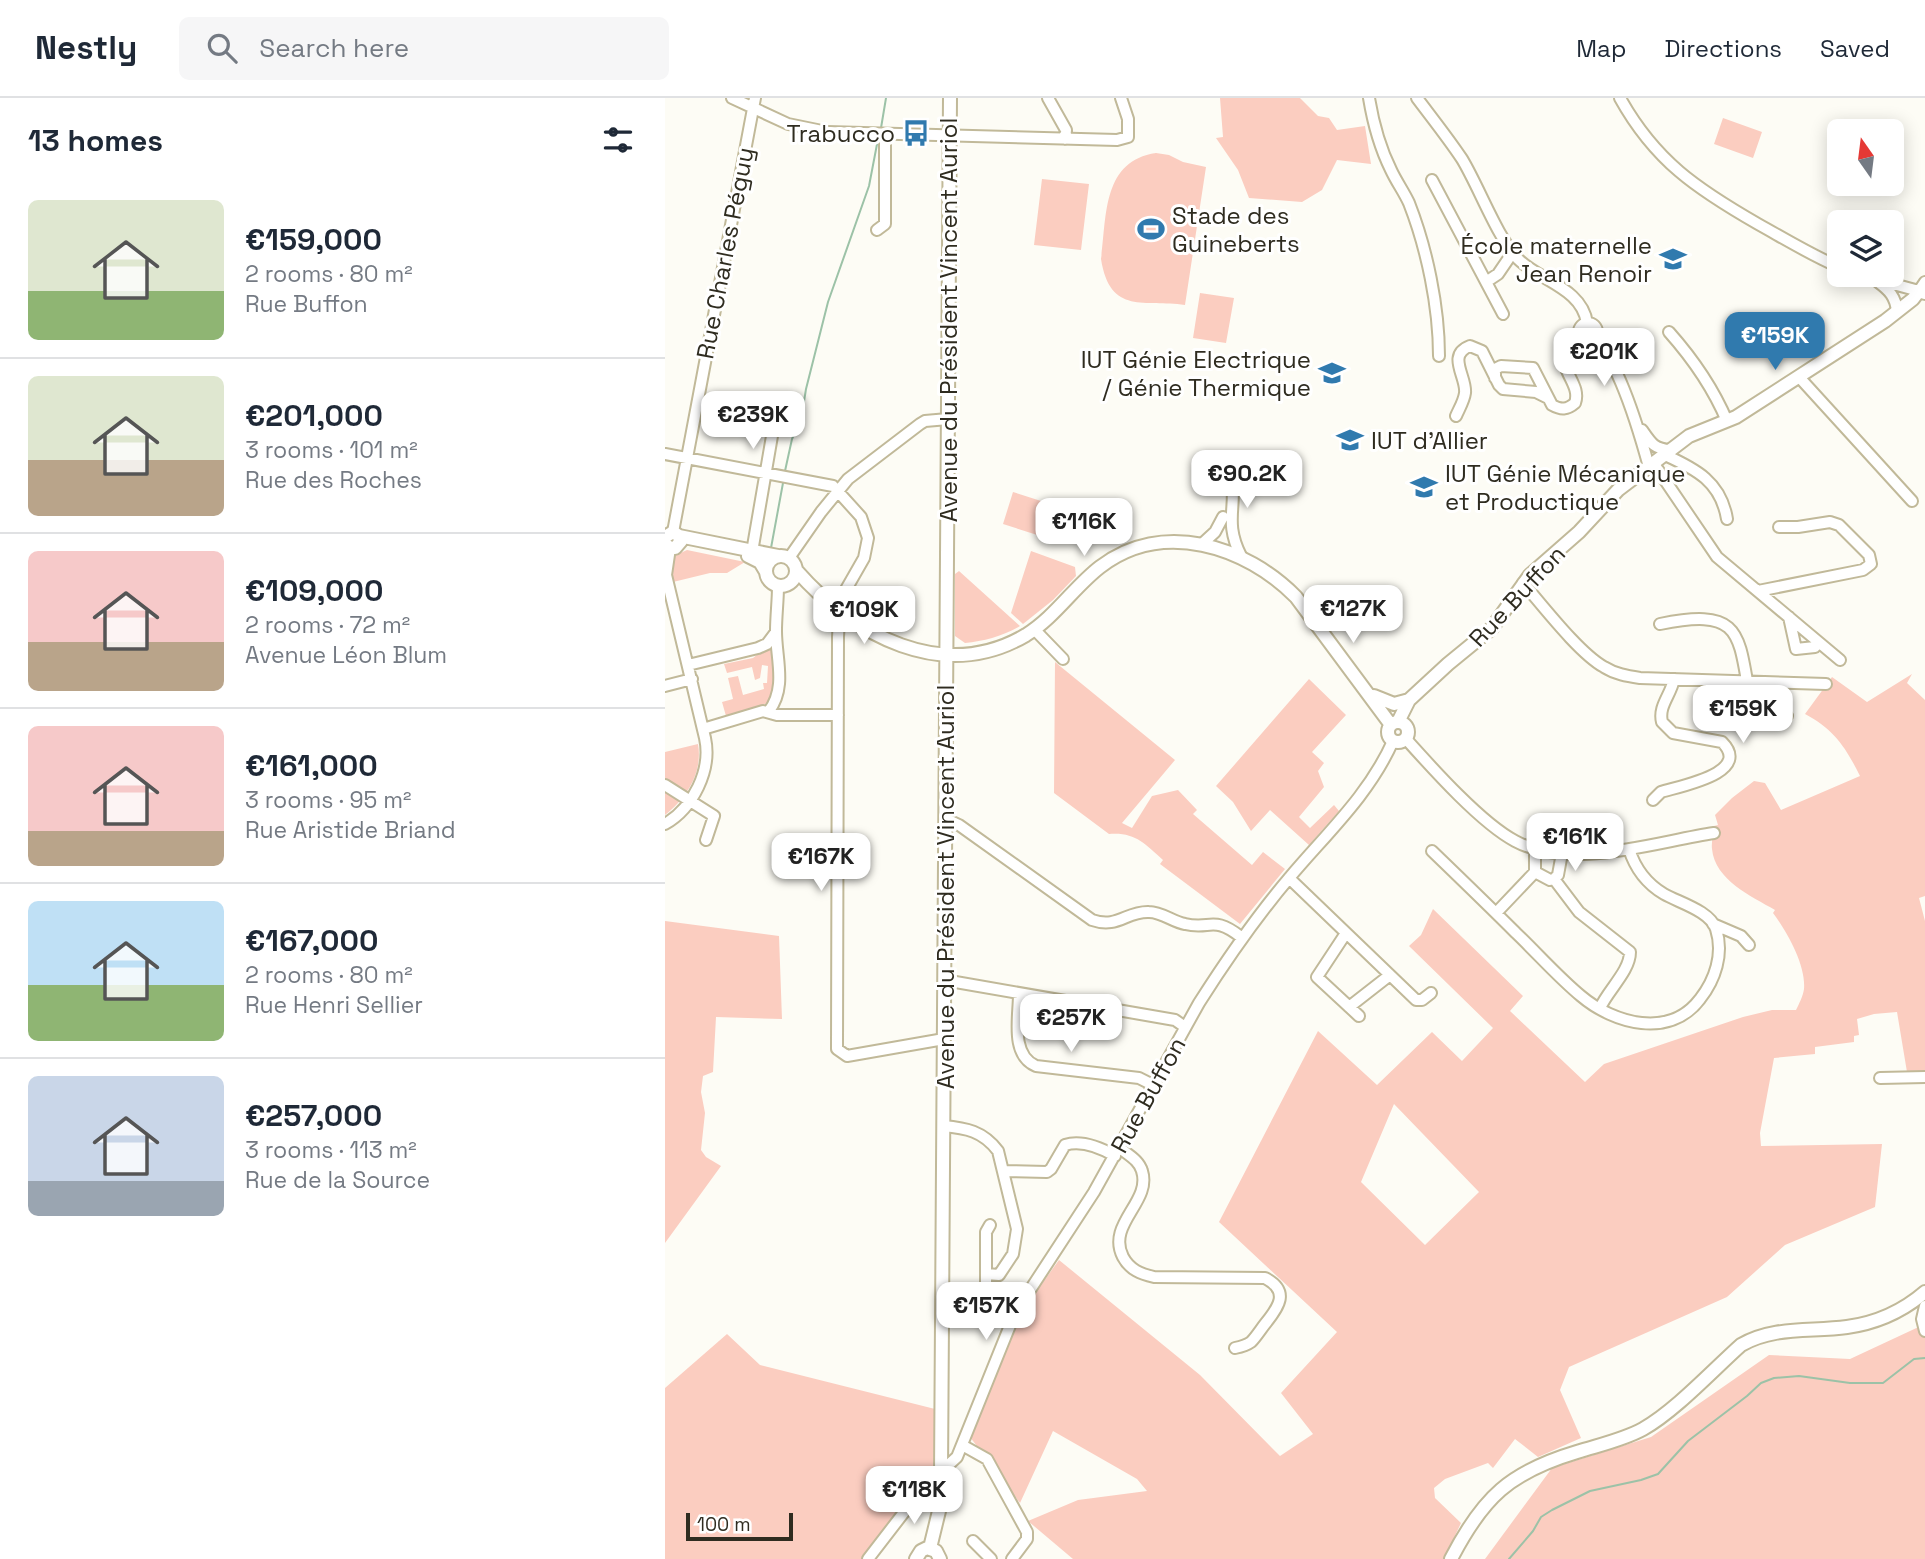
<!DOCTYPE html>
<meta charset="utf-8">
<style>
:root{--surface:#fff;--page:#f6f6f7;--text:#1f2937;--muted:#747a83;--line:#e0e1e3;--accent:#307aae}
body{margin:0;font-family:"Space Grotesk",sans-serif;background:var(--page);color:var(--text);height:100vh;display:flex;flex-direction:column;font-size:26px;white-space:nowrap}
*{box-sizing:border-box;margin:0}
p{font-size:23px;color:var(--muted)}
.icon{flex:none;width:38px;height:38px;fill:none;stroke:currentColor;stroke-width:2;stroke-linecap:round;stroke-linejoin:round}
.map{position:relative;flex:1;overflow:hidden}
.drawer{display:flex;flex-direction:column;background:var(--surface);width:665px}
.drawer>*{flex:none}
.needle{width:46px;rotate:346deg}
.tools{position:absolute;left:1162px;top:21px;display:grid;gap:14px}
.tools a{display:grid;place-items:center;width:77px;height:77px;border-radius:10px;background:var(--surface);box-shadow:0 4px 18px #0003;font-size:35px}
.scale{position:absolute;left:21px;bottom:18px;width:107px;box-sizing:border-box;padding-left:7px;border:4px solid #2f2c20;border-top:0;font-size:19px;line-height:24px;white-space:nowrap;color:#2f2c20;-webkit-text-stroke:5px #fff;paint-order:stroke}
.price{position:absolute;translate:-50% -60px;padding:0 16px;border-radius:14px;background:#fff;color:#222;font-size:23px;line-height:46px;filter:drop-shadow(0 2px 4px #0008)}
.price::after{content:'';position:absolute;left:50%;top:42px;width:21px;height:16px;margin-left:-10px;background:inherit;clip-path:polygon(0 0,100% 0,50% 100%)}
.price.selected{background:var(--accent);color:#fff}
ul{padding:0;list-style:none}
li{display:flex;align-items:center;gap:21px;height:175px;padding:0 28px}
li+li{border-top:2px solid var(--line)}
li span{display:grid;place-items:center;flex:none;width:196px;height:140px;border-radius:10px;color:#555}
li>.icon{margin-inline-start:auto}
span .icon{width:84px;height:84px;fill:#fffc;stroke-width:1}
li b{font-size:30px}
h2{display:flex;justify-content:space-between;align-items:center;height:84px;padding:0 28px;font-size:30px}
header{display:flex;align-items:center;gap:42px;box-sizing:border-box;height:98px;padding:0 35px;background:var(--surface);border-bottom:2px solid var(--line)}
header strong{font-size:33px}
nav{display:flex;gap:38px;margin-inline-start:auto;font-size:24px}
.search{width:490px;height:63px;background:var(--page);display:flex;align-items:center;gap:18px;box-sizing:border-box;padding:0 24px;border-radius:10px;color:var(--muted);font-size:26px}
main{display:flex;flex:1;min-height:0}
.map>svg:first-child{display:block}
.green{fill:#fbcdc0;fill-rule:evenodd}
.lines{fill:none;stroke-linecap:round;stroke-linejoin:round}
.stream{stroke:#9cc2a7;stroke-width:2}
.minor-casing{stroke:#c1b999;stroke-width:14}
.major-casing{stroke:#c1b999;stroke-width:16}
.minor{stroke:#fff;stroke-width:10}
.major{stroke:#fff;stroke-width:12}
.labels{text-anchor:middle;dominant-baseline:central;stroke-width:6;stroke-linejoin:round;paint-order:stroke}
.poi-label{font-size:24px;fill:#2f2c20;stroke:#fff;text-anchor:end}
.street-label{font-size:24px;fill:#2f2c20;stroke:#fff}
</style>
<header>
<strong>Nestly</strong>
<div class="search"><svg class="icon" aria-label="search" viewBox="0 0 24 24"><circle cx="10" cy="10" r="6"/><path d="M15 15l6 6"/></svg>Search here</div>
<nav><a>Map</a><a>Directions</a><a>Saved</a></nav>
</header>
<main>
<section class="drawer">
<h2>13 homes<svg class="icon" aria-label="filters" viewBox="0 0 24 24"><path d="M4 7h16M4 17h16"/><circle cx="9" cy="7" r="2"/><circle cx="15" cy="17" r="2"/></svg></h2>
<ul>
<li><span style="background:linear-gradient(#dfe7d0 65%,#8fb573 0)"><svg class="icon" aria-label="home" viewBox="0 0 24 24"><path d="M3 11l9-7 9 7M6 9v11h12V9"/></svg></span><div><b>€159,000</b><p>2 rooms · 80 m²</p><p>Rue Buffon</p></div></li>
<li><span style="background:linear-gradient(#dfe7d0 60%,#b9a48a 0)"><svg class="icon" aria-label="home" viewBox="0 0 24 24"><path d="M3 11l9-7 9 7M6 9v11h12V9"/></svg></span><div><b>€201,000</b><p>3 rooms · 101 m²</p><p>Rue des Roches</p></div></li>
<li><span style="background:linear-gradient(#f6c9c9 65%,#b9a48a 0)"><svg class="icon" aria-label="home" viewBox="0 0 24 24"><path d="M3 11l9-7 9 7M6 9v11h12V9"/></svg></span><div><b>€109,000</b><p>2 rooms · 72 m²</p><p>Avenue Léon Blum</p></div></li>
<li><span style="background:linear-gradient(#f6c9c9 75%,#b9a48a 0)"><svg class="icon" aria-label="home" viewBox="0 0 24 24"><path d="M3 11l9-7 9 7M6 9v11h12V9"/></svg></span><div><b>€161,000</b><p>3 rooms · 95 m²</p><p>Rue Aristide Briand</p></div></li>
<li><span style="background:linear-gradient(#bfe0f5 60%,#8fb573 0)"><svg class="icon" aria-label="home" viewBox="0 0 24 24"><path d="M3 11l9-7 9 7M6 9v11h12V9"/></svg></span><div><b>€167,000</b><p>2 rooms · 80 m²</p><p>Rue Henri Sellier</p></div></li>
<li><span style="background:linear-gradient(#c9d6e8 75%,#9aa5b1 0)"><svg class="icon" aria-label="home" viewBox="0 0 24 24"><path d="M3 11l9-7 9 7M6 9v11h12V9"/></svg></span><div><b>€257,000</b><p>3 rooms · 113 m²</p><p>Rue de la Source</p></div></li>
</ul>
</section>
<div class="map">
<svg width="1260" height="1461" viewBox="0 0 1260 1461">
<rect width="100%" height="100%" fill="#fdfcf5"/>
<!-- green -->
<path class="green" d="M 555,0 L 635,0 L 653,18 L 664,20 L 672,32 L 700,28 L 706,66 L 672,62 L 657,92 L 637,104 L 584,100 L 573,72 L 551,40 L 558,39 Z
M 1058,20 L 1097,34 L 1088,60 L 1049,46 Z
M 491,55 L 504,57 L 518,64 L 541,69 L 520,207 C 480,201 445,218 436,161 C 442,118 437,63 491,55 Z
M 377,81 L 424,86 L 416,152 L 369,147 Z
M 535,195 L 569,200 L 561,245 L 528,240 Z
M 348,394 L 401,411 L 391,443 L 338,426 Z
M 22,452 L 80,464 L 62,475 L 45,475 L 8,484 L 5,475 L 9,458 Z
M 366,453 L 410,469 L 411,478 L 388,502 L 358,526 L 346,515 Z
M 294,473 L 355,528 C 338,538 319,543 300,545 L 290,538 L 290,476 Z
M 109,543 L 108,598 L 103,605 L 61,618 L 57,604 L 68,601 L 63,580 L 73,578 L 78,597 L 99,591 L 98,585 L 102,585 L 103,568 L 97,567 L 95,580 L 90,582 L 87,569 L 62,575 L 59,566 L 88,560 Z
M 390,564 L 510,662 L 457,725 L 467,730 L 487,698 L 513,692 L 532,712 L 528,716 L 587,767 L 598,754 L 620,771 L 575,826 L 495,766 L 498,762 C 479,745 470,734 444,736 L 389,695 Z
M 1247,576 L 1242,585 L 1260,602 L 1260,798 L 1254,800 L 1260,823 L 1260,974 L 1242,974 L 1232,914 L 1209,916 L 1192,921 L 1194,937 L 1189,938 L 1189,944 L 1150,949 L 1150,956 L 1109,960 L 1095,1035 L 1096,1048 L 1217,1046 L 1210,1109 L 1120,1147 L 1062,1199 L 904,1269 L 895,1292 L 916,1340 L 873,1359 L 850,1341 L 828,1370 L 823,1365 L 780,1381 L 769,1390 L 770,1400 L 796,1425 L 779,1461 L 408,1461 L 363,1423 L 413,1402 L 482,1393 L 472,1381 L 388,1333 L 355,1405 L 305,1339 L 355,1216 L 394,1162 L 535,1277 L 615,1358 L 648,1336 L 616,1295 L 672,1234 L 554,1124 L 653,933 L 712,987 L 767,934 L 797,963 L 828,930 L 744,848 L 756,837 L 768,811 L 858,898 L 845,913 L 920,984 L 939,966 L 1078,919 L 1107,912 L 1131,912 C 1134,906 1138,898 1139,891 C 1141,867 1122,834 1108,815 L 1110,812 C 1086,798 1050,782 1047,751 C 1046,743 1049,736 1049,728 L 1053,727 L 1050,717 L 1067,700 L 1089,683 L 1100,685 L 1116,712 L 1195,678 C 1181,650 1169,631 1140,616 L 1167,579 L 1202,604 ZM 729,1006 L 814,1094 L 760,1147 L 696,1084 Z
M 644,581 L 681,617 L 647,654 L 659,665 L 653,673 L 659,689 L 634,719 L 645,730 L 669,707 L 674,713 L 644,747 L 605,712 L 586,733 L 568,704 L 551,688 Z
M 33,646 C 38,674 22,700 0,717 L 0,654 Z
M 0,823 L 114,838 L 117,921 L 51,919 L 48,974 L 38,978 L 36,994 L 40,1015 L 36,1052 L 41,1059 L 56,1068 L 0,1145 Z
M 1260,1226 L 1260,1461 L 820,1461 L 887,1370 L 986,1339 L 1104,1257 L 1185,1261 Z
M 62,1236 L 95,1267 L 270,1311 L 269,1373 L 198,1461 L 0,1461 L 0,1290 Z"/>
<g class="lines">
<!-- stream -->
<path class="stream" d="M 216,30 L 221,0
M 120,373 L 127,341 L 136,322 L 141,291 L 163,204 L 204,88 L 213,41
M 106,450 L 118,385
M 844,1461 L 868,1433 L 876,1419 L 887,1412 L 925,1393 L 976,1382 L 993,1376 L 1023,1343 L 1082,1298 L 1096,1285 L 1109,1280 L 1134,1278 L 1185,1285 L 1218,1285 L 1249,1261 L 1260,1260"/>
<defs>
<path id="minor" d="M 67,0 L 123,26 L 162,34 L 452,42 L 463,39 L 463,21 L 456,0
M 383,0 L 401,32 L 400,41
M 704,0 C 708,24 715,50 726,72 C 731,83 739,94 744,105 C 762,151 774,209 774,258
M 752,0 C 767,20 783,40 797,61 C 814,89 832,139 853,161 C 875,183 917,190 922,225
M 955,0 C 990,63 1032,91 1093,126 C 1120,141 1146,157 1174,169
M 767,82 L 838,216
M 212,132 L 220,126 L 220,36
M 1195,177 L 1254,193 L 1260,184
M 821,184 L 833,176 L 848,154
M 1213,184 C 1224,192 1231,199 1232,214
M914 234a9 9 0 1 1 18 0a9 9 0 1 1-18 0Z
M 1004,234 C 1028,261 1048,290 1062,323
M 929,240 C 954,263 975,336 984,369
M 1134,279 L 1247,403
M 830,280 L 830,271 L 836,268 L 868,270 L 887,307 C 896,312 902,312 910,305 C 916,288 898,276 899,258 L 915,239
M 791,318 C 794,311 799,303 800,295 C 802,279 781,257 805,248 L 817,253 L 834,287 L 838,291 L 871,294 L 883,300
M 977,332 C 986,345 989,351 1005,352
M 0,356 L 168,388 L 196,419 L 203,440 L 199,460 L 171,509
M 1000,357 C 1031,371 1056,384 1062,421
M 989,366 L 1052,459 L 1175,562
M 566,375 C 573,409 558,422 576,458
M 8,434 L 90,0
M 537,446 L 550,434 L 558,419
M 87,454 L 107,338
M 124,460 L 156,414 L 183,381 L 255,326 L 260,323 L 283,321
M 858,485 C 878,508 914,555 939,569 C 950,576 962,578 975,580 L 1161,586
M 1093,493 L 1198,472 L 1206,466 L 1204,457 L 1174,427 L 1165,424 L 1133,429 L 1114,429
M 179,515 L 174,521 L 173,539 L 172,951 L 182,958 L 279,941
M 1124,519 L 1131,551 L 1150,549 L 1153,544
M 995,526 C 1079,509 1073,536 1086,606 C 1092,618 1110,617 1122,618
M 369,531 L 398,561
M 23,567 L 93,550 L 102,546 L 111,534
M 0,588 L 27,581
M 104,613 C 122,589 111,561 111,533 C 111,518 113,503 113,488
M 38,631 L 98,613 L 112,617 L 173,617
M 741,641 C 767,670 816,725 850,743 C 906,773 989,744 1049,735
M 0,687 L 49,718 L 41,742
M 988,702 L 996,694 C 1015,688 1088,675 1057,644 L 1008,635 L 997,624 C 993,608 1006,597 1009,581
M 281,721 L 294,727 L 427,822 C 453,831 461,813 484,814 C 497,814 508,824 520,826 C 546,832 548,817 576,839
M 0,726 C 28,710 47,672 40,640 L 1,477 L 5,450
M 870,751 L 870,774 L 885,782 L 889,781 L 914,814 L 965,854 C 965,873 943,892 935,910
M 767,753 C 795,780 823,807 851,835 C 873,856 893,879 916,898 C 949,926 1005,941 1035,901 C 1050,882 1059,856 1051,831 C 1045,813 1015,805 999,796 C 982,786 970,770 964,751
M 624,780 L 751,902 L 757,902 L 766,895
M 889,781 L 893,777 L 897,755
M 831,815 L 870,774
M 1048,826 L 1076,838 L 1084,847
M 681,835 L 652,879 L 694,918
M 279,882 L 510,922 L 520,929
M 354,896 C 354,919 345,957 371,968 L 474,980 L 488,987
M 684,909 L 725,877
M 1215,980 L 1260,979
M 278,1028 C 301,1030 318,1033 333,1053 L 352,1131 L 348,1156 L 334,1177 L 321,1176
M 455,1050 C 463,1057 474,1062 477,1073 C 487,1104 441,1126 458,1159 C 465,1172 476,1176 489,1179 L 600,1180 C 625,1193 614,1209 600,1226 C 596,1231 591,1239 586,1244 C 582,1247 575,1249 570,1250
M 339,1073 L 382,1074 L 386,1071 L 400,1047 C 416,1042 436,1050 450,1058
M 321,1204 L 321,1134 L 325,1127
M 1260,1208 L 1257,1221 L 1260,1233
M 297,1347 L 322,1361 L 362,1434 L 362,1441 L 347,1461
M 308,1443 L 326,1461
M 203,1461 L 257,1391 L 292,1359 L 350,1215 L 429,1094 L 534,905 C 562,861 591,819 625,779 C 662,735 704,697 728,643"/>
<path id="major" d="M 14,438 L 113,458
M 0,439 L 8,434 L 14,438 L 16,443 L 10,450 L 5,450 L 0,446
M101 473a15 15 0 1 1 30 0a15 15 0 1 1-30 0Z
M 83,458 L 95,464 L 101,474
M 131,472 C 188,537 278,586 361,537 C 390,519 409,489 435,469 C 497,421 581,448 631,499 L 726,627
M 709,598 L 729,606 L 744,602
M 733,624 L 744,602 L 783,566 L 827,530 L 865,477 L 914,434 L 953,392 L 1024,338 L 1071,319 L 1220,223 L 1248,201 L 1254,193 L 1260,195
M723 634a10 10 0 1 1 20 0a10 10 0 1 1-20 0Z
M 265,1450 L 274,1413 L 276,1375 L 285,0
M 251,1461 L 256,1453 L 262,1450 L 271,1453 L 275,1461
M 786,1461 C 818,1399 845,1374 912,1354 C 934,1347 958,1342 978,1331 C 1010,1313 1048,1272 1076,1247 C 1109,1228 1145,1234 1182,1229 C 1211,1225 1238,1213 1260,1194"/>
</defs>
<!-- minor casing -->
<use href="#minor" class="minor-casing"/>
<!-- major casing -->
<use href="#major" class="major-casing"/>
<!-- minor -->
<use href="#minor" class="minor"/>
<!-- major -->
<use href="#major" class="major"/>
</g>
<!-- icons -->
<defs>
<symbol id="bus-bare" viewBox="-9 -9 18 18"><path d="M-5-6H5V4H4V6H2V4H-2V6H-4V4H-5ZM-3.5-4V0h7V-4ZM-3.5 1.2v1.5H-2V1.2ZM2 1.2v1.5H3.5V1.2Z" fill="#307aae" stroke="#fff" stroke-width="2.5" paint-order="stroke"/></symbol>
<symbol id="stadium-bare" viewBox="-9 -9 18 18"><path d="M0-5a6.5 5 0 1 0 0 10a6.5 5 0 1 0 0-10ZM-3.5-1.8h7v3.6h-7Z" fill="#307aae" stroke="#fff" stroke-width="2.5" paint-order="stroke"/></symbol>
<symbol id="school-bare" viewBox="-9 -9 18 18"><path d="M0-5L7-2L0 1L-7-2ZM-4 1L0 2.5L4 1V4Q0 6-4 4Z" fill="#307aae" stroke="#fff" stroke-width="2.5" paint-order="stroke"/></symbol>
<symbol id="university-bare" viewBox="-9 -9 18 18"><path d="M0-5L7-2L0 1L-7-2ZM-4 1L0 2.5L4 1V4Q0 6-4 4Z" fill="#307aae" stroke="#fff" stroke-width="2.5" paint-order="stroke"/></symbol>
</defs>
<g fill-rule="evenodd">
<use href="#bus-bare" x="232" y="16" width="38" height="38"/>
<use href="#stadium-bare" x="467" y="112" width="38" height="38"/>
<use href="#school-bare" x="989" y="142" width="38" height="38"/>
<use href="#university-bare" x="648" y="256" width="38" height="38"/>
<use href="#university-bare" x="666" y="323" width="38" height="38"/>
<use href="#university-bare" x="740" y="370" width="38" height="38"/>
</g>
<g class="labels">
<!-- poi labels -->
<g class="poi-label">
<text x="230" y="35">Trabucco</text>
<text x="507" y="117" text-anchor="start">Stade des<tspan x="507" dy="28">Guineberts</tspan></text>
<text x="987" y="147">École maternelle<tspan x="987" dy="28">Jean Renoir</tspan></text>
<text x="646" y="261">IUT Génie Electrique<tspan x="646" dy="28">/ Génie Thermique</tspan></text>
<text x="706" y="342" text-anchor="start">IUT d'Allier</text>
<text x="780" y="375" text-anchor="start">IUT Génie Mécanique<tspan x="780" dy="28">et Productique</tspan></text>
</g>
<!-- street labels -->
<g class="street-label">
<text transform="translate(60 155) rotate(-79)">Rue Charles Péguy</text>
<text transform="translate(283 222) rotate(-90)">Avenue du Président Vincent Auriol</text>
<text transform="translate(852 498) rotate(-47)">Rue Buffon</text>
<text transform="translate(280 789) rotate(-90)">Avenue du Président Vincent Auriol</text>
<text transform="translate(483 997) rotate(-61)">Rue Buffon</text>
</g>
</g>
</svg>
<div class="tools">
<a><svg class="needle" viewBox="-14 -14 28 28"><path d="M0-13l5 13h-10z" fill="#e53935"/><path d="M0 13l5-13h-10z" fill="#747a83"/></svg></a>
<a><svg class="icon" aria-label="layers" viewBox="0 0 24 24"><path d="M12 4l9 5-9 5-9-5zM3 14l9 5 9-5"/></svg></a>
</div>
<div class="scale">100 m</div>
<b class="price selected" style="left:1110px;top:274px">€159K</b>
<b class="price" style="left:939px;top:290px">€201K</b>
<b class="price" style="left:88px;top:353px">€239K</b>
<b class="price" style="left:582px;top:412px">€90.2K</b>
<b class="price" style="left:419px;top:460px">€116K</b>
<b class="price" style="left:688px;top:547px">€127K</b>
<b class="price" style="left:199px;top:548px">€109K</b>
<b class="price" style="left:1078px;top:647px">€159K</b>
<b class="price" style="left:910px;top:775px">€161K</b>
<b class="price" style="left:156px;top:795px">€167K</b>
<b class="price" style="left:406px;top:956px">€257K</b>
<b class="price" style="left:321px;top:1244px">€157K</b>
<b class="price" style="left:249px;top:1428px">€118K</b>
</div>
</main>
